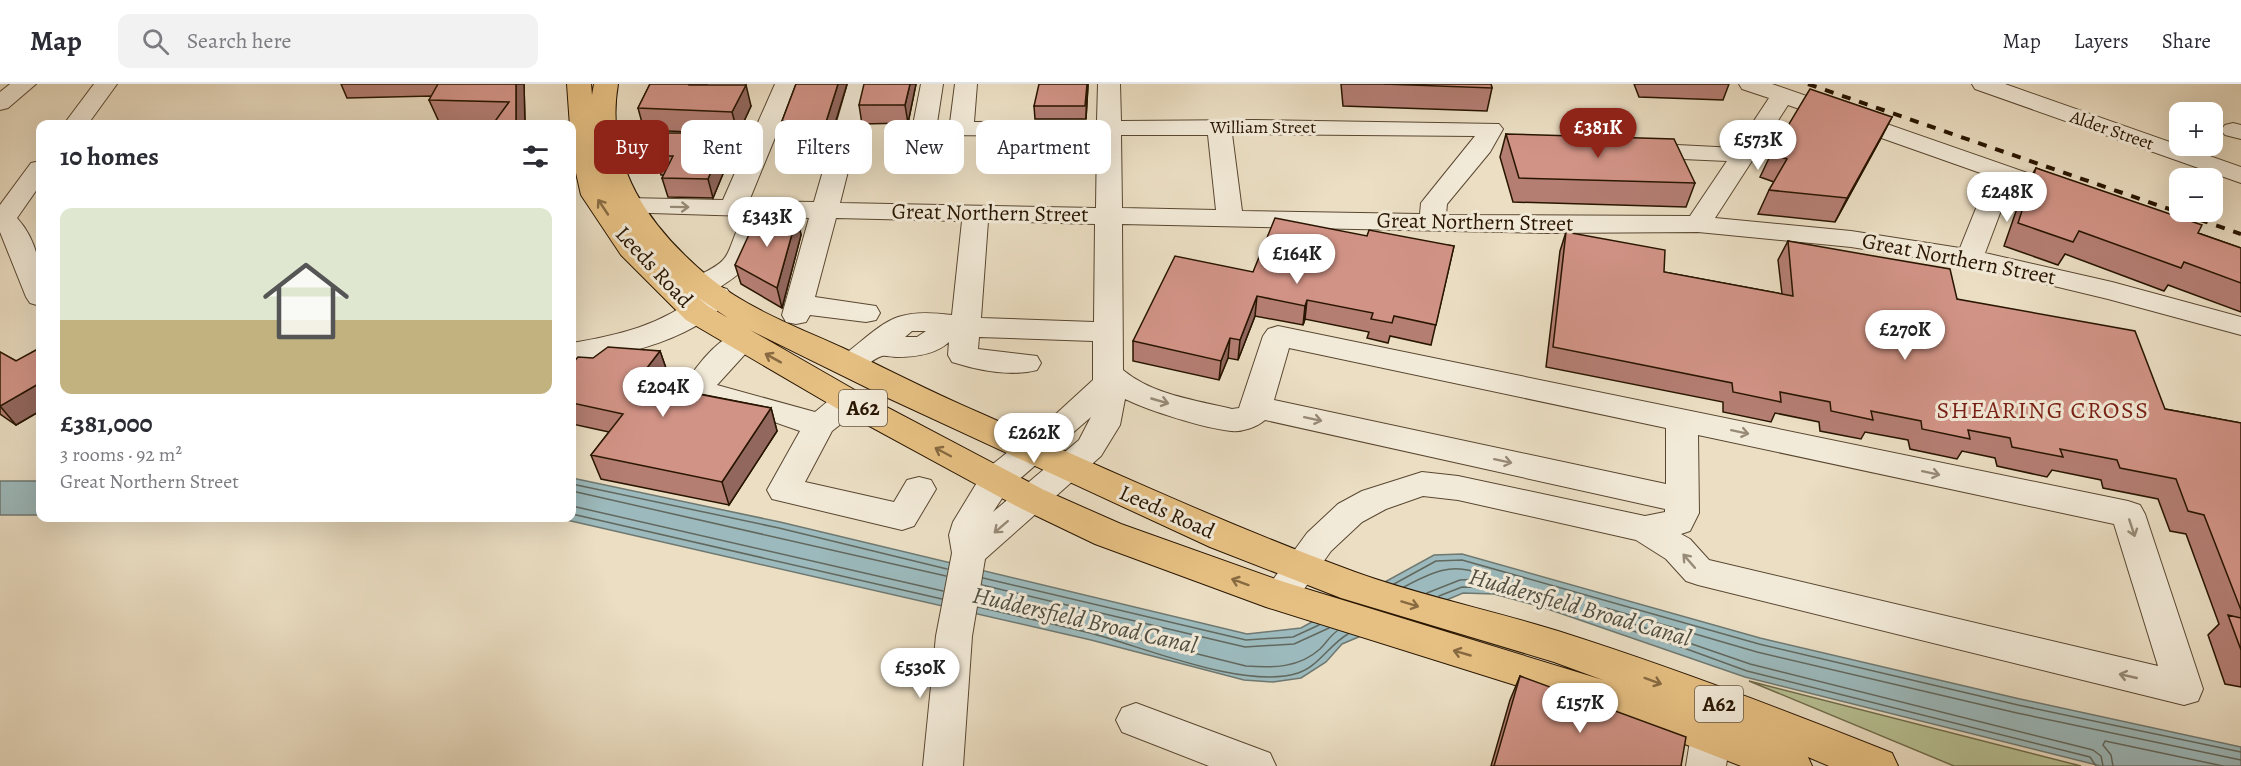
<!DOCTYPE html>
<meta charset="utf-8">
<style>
:root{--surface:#fff;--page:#f2f2f3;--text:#2b2b33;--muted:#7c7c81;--line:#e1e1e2;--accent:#8f2418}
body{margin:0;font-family:Alegreya,serif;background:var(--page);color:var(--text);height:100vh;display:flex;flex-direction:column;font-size:22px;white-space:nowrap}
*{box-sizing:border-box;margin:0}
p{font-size:20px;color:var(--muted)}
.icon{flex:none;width:33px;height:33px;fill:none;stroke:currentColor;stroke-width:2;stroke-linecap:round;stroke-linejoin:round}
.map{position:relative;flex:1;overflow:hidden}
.details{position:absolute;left:36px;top:36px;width:540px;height:402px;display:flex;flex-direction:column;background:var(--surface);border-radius:12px;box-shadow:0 6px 24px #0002}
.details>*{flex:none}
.top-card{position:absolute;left:594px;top:36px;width:570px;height:54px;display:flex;gap:12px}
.fabs{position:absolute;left:2169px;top:18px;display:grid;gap:12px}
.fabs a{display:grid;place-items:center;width:54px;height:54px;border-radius:12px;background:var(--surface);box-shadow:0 6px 24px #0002;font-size:30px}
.price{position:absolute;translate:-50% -51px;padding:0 14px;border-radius:21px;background:#fff;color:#222;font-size:20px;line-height:39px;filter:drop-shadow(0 2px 3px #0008)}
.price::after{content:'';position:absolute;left:50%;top:36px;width:18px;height:14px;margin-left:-9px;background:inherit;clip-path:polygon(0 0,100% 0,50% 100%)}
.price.on{background:var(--accent);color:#fff}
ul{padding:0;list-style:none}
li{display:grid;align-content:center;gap:12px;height:318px;padding:0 24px}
li span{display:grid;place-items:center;height:186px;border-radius:12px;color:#555}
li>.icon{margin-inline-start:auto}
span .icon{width:108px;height:108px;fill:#fffc;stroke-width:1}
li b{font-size:26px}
h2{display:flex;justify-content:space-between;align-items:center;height:72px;padding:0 24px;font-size:26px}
.tag{padding:0 21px;border-radius:12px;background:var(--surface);box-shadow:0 6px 24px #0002;font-size:21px;line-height:54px}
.tag.on{background:var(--accent);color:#fff}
header{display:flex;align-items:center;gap:36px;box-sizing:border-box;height:84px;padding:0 30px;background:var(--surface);border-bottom:2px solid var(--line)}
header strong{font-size:28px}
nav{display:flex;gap:33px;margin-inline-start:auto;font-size:21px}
.search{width:420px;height:54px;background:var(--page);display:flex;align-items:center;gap:15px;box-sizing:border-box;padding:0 21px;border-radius:12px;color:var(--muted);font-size:22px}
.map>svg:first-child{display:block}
.green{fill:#b7c194;stroke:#706b4a;stroke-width:1.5}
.water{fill:#9cbabd;stroke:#6e7871;stroke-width:1.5}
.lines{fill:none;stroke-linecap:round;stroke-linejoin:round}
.shore{stroke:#62685e;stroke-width:1.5}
.minor-casing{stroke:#594731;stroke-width:2}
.major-casing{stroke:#281500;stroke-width:2}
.minor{fill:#f2ead8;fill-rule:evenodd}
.major{fill:#e6bf82;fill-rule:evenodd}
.rail{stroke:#281500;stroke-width:4;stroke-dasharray:9 9;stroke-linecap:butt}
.wall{fill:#b47e73;stroke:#281500;stroke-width:1.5}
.shaded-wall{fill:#92675e;stroke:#281500;stroke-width:1.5}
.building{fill:#d19386;stroke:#281500;stroke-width:1.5}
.oneway{stroke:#876a41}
.oneway2{stroke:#978a77}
.labels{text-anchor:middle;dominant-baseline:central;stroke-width:6;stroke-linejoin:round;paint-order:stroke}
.far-street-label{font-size:18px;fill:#281500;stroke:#f2ead8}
.shield{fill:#f2ead8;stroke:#655541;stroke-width:1.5}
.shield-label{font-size:21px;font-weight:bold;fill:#281500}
.street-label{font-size:22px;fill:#281500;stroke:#f2ead8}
.neighbourhood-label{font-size:24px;letter-spacing:1.5px;fill:#7a1f14;stroke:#f2ead8}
.water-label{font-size:24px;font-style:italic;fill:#514f42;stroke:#f2ead8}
</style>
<header>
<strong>Map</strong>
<div class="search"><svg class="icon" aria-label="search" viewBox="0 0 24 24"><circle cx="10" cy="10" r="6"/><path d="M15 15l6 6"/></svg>Search here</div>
<nav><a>Map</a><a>Layers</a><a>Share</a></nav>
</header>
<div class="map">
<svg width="2241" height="682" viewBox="0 0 2241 682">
<rect width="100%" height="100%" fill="#ebdec3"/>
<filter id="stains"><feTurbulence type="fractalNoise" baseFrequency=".00333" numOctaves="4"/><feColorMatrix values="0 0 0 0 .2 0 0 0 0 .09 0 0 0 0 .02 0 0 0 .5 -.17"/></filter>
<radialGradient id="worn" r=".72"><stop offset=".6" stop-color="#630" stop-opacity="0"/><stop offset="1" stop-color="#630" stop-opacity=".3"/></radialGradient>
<!-- green -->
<path class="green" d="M 1749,597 L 2081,682 L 1954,682 Z"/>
<!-- water -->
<path class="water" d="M 572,394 L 780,438 L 1247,550 L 1301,544 L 1434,471 L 1462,470 L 1760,554 L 2020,615 L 2241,663 L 2241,682 L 2101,682 L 1745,593 L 1542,523 L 1494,510 L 1463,509 L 1342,560 L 1326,578 L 1301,594 L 1273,598 L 1244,596 L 1091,556 L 558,434 L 572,434 Z
M 0,397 L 40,397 L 40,431 L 0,431 Z"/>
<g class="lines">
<!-- shore -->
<path class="shore" d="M 572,400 L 779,444 L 947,485
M 572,407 L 946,492
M 572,422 L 943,507
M 572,430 L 942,515
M 983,494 L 1246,556 L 1293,553 L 1319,541
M 1394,500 L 1436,477 L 1462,476 L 1759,560 L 2018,621 L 2241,668
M 982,501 L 1245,563 L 1294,560 L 1329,544
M 1404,503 C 1430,489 1453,477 1482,491 L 1480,495 L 1460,496 L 1427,509
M 1439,512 L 1462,503 L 1496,504 L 1662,556 L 1747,587 L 2090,673 L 2096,682
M 980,516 L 1246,582 C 1273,584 1299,584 1320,565 C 1326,559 1330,552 1337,547
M 978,523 C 1017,532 1055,540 1094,550 C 1146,564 1246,606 1298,589 C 1318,583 1330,560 1348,550
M 2103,682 L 2101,672 L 2093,666 L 1750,580 L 1605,530 L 1603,526 L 1606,524 L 1757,568 L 2017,629 L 2241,676
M 2113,682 L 2111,671 L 2103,661 L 2105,657 L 2223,682"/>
<defs>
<path id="minor" d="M 10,0 L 36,0 L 8,24 L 0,26 L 0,8 Z
M 94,0 L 117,0 L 88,40 L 64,40 Z
M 775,0 L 797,0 L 749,117 L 814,118 L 848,0 L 870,0 L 840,119 L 1096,124 L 1097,52 L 916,51 L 912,46 L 921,0 L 943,0 L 937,39 L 950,39 L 955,0 L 977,0 L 974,38 L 1097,37 L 1098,0 L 1120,0 L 1121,37 L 1254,36 L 1499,40 L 1503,45 L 1490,68 L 1447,120 L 1446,131 L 1690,132 L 1727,77 L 1638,73 L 1629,71 L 1626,66 L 1629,61 L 1638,59 L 1736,64 L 1769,14 L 1742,5 L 1739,0 L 1772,0 L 2076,106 L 2080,111 L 2076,116 L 2067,119 L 2011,100 L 1985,169 L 2112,198 L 2241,233 L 2241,251 L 2108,215 L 1970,182 L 1851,163 L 1698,148 L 1548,149 L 1122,140 L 1123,286 C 1153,311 1195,316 1232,325 L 1239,324 L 1263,252 L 1268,245 L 1278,242 L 2128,417 L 2140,421 L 2145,430 L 2203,605 L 2198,617 L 2184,621 L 1698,501 L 1686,497 L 1666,475 L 1636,456 L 1458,416 L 1423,412 L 1386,425 L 1362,438 L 1331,467 L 1292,522 L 1279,526 L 1266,522 L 1261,512 L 1307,449 L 1338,420 L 1362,407 L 1422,388 L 1458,392 L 1645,432 L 1665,428 L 1665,425 L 1265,336 C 1257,343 1243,348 1231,347 C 1203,344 1150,327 1125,315 L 1120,341 L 1101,372 L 985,475 L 972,552 L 963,682 L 923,682 L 936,552 L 952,469 L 949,451 L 953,438 L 984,387 L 1057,329 L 1093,296 L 1093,257 L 979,253 L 978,265 L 1037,272 L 1041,279 L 1037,286 C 1011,293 977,286 952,278 L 948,271 L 949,258 C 935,271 914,273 896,273 C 892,273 885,271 882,272 C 863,278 866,295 840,288 L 836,281 L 840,274 C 886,239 891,223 952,231 L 962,137 L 836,134 L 815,213 L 876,222 L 880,229 L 876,236 L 866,238 L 810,231 L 806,238 L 796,240 L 786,238 L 782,231 L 809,134 L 618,128 L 614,122 L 618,116 L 627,114 L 723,116 L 745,66 L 635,65 L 606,70 L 597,68 L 594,63 L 597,58 L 635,51 L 752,52 ZM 1788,21 L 1989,92 L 1960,164 L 1851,147 L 1715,134 ZM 1232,50 L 1254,50 L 1475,52 L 1425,114 L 1421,119 L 1420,130 L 1242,127 ZM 1121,51 L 1208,51 L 1216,126 L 1122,124 ZM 988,137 L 1095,140 L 1094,238 L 981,234 ZM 912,247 L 926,247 L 917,253 L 905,253 ZM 1289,264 L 1666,344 L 1666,400 L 1274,316 ZM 1091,333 L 1079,356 L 993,428 L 1008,405 ZM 1698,351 L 2114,440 L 2158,582 L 1709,476 L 1690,455 L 1681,450 L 1690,447 L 1699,429 Z
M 1972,0 L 2005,0 L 2241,83 L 2241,99 L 1975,5 Z
M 2233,39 L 2241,41 L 2241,55 L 2225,51 L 2221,46 L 2225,41 Z
M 40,77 L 40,101 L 17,134 C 39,158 43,191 40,222 L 30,219 L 26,213 L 0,148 L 0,121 L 31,79 Z
M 749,139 L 758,141 L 762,147 C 749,181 751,183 720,203 L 727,205 L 731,211 C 703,254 619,273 572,279 L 572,259 C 619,251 662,241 700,210 L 692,208 L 688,202 C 696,189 713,187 723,176 C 731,168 733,151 740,141 Z
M 742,247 L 752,250 L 757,257 L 717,301 L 815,328 C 830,316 840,304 860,309 L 864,317 L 860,325 L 832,347 L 805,398 L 894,418 L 907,396 L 919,393 L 931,396 L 936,405 L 914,442 L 902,446 L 772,415 L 767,406 L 800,347 L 751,330 L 685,314 L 681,307 C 694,285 716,254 742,247 Z
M 1136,619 L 1270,669 L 1276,682 L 1209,682 L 1122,648 L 1116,636 L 1122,624 Z
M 1711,634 L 1725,639 L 1731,651 L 1726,682 L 1686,682 L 1691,651 L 1697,639 Z"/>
<path id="major" d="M 567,0 L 591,0 L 592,11 L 594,0 L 618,0 C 604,82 650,144 710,194 C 750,226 797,243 843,264 C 889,286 933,309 980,329 C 1104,384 1227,441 1355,488 C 1421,512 1491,526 1558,547 C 1671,583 1782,625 1892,669 L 1898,682 L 1829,682 L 1808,673 L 1812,682 L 1741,682 L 1646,645 L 1518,602 L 1266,523 L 1095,460 L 1020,424 L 838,325 L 686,236 L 621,171 L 581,111 L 572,71 ZM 697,213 L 728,234 L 708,222 ZM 750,246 L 888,314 L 1210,463 L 1341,514 L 1554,578 L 1603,596 L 1284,498 L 1121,440 L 1044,406 L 860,309 Z"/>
</defs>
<!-- minor casing -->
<use href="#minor" class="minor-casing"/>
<!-- major casing -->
<use href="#major" class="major-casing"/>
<!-- minor -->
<use href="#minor" class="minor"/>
<!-- major -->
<use href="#major" class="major"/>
<!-- rail -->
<path class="rail" d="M 1808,0 L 2241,150"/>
</g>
<!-- wall -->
<path class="wall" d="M 341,0 L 524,0 L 525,40 L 440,40 L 429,16 L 432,12 L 347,14 Z
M 650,0 L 707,0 L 706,1 L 751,22 L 738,50 L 644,46 L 638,24 Z
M 796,0 L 847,0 L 824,76 L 796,75 L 793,56 L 786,56 L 782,37 Z
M 916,0 L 908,39 L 862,40 L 859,21 Z
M 1088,0 L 1086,35 L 1035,35 L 1034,22 Z
M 1341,0 L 1491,0 L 1492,4 L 1487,27 L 1343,22 Z
M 1634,0 L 1729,0 L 1723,16 L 1639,13 Z
M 1892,33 L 1880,56 L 1835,138 L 1758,130 L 1769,106 L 1774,98 L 1760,93 L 1771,70 Z
M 1506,50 L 1695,99 L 1686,123 L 1513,118 L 1500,73 Z
M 732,68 L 713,114 L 668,113 L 662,94 L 664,91 L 661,91 L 655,72 Z
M 2036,84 L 2198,149 L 2241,164 L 2241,228 L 2168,201 L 2164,207 L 2065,170 L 2058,181 L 2004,162 L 2023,107 Z
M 797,132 L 801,151 L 782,224 L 741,200 L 735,181 Z
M 1566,148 L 1664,188 L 1782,210 L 1778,176 L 1788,157 L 1957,215 L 2165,325 L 2241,339 L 2241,603 L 2225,600 L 2208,551 L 2219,540 L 2186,450 L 2170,447 L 2158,415 L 2103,404 L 2101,396 L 2052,386 L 2047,393 L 1997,382 L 1995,374 L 1962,367 L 1957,375 L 1910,365 L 1908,356 L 1865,348 L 1861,355 L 1820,347 L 1819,338 L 1775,329 L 1771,338 L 1723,328 L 1723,318 L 1546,283 L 1560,167 Z
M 1367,152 L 1454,162 L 1431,261 L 1390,252 L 1388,259 L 1367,254 L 1369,248 L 1305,235 L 1303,241 L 1255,232 L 1238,276 L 1228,274 L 1219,296 L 1133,277 L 1133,257 L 1253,188 Z
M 660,267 L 668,290 L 659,302 L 771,324 L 777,347 L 729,421 L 601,395 L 591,371 L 609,348 L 572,340 L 572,280 Z
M 0,268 L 16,277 L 40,269 L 40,327 L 16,341 L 0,330 Z
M 1520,592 L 1681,682 L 1491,682 L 1510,616 Z"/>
<!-- shaded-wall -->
<path class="shaded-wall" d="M 516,0 L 524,0 L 525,40 L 516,40 Z
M 838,0 L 847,0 L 824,76 L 820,57 Z
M 910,0 L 916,0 L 908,39 L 905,21 Z
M 1087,0 L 1088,0 L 1088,2 L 1086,35 Z
M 746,1 L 751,22 L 738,50 L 732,28 Z
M 1892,33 L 1880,56 L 1835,138 L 1847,114 Z
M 727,49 L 732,68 L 713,114 L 708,95 Z
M 797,132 L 801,151 L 782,224 L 777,204 Z
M 1257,212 L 1255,232 L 1238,276 L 1240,256 Z
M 1307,216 L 1305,235 L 1303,241 L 1305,222 Z
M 1230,254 L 1228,274 L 1219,296 L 1221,277 Z
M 660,267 L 668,290 L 645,321 L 636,298 Z
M 40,299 L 40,327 L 16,341 L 0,322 Z
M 771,324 L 777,347 L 729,421 L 722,398 Z"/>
<!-- building -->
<path class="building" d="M 438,0 L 516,0 L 516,40 L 493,40 L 509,18 L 429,16 Z
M 650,0 L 689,0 L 689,1 L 746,1 L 732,28 L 638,24 Z
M 796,0 L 838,0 L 820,57 L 792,57 L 799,37 L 782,37 Z
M 864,0 L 910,0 L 905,21 L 859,21 Z
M 1039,0 L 1087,0 L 1085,22 L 1034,22 Z
M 1384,0 L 1491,0 L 1492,4 Z
M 1810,5 L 1892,33 L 1847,114 L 1769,106 L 1787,75 L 1771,70 Z
M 666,49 L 727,49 L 708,95 L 662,94 L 673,72 L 655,72 Z
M 1506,50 L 1674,55 L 1695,99 L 1519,94 Z
M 2036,84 L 2202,141 L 2198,149 L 2241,164 L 2241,199 L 2184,178 L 2181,184 L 2079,147 L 2073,158 L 2018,139 Z
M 758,131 L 797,132 L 777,204 L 735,181 Z
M 1275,134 L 1367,152 L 1369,146 L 1454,162 L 1436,241 L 1394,232 L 1392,239 L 1371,235 L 1373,229 L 1307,216 L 1305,222 L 1257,212 L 1240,256 L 1230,254 L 1221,277 L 1133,257 L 1175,172 L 1253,188 Z
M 1566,148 L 1665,166 L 1664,188 L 1793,212 L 1788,157 L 1868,171 L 1950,185 L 1957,215 L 2135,247 L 2165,325 L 2241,339 L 2241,526 L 2204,431 L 2188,427 L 2176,395 L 2120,384 L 2117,376 L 2060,365 L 2063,373 L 2012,363 L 2010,354 L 1968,346 L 1970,355 L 1922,345 L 1921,337 L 1871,327 L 1873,336 L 1831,327 L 1830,318 L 1780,308 L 1781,318 L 1733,308 L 1732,299 L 1553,263 Z
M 608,263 L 660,267 L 636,298 L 771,324 L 722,398 L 591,371 L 623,330 L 572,319 L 572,280 L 578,273 L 593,274 Z
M 36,266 L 40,269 L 40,299 L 0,322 L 0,268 L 16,277 Z
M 2228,531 L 2241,534 L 2241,566 Z
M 1520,592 L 1686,653 L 1681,682 L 1494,682 Z"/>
<!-- one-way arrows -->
<defs><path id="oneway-shaft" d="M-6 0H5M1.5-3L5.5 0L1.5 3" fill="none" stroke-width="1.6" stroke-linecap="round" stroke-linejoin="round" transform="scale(1.5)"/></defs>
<g class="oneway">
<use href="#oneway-shaft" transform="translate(603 123) rotate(-124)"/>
<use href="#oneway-shaft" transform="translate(773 274) rotate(-151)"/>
<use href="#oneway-shaft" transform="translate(943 368) rotate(-152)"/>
<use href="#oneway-shaft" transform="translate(1240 498) rotate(-160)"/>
<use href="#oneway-shaft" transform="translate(1410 520) rotate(17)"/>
<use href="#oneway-shaft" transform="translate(1462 569) rotate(-164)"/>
<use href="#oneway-shaft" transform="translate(1653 597) rotate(20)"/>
</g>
<g class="oneway2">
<use href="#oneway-shaft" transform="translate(680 123) rotate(1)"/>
<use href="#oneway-shaft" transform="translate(1160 317) rotate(16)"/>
<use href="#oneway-shaft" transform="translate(1313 335) rotate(12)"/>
<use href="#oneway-shaft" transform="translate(1740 348) rotate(12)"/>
<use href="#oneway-shaft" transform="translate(1503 377) rotate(12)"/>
<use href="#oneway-shaft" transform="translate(1931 389) rotate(12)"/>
<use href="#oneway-shaft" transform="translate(1001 443) rotate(139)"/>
<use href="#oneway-shaft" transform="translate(2132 444) rotate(72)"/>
<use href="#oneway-shaft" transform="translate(1689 477) rotate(-131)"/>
<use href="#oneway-shaft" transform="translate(2128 592) rotate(-167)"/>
</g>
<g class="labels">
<!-- far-street labels -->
<g class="far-street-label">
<text x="1263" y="43">William Street</text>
<text transform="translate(2112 46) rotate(19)">Alder Street</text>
</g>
<!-- shield labels -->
<g class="shield">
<rect x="839" y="306" width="48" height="36" rx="4.5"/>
<rect x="1695" y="602" width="48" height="36" rx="4.5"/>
</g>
<g class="shield-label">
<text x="863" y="324">A62</text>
<text x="1719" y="620">A62</text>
</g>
<!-- street labels -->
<g class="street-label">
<text transform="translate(990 129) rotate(1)">Great Northern Street</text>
<text transform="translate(1475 138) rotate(1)">Great Northern Street</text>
<text transform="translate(1959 175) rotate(11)">Great Northern Street</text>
<text transform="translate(654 183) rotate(47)">Leeds Road</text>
<text transform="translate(1167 428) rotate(24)">Leeds Road</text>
</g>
<!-- neighbourhood labels -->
<g class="neighbourhood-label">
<text x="2043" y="326">SHEARING CROSS</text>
</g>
<!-- water labels -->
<g class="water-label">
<text transform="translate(1580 523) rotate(16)">Huddersfield Broad Canal</text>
<text transform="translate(1085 536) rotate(13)">Huddersfield Broad Canal</text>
</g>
</g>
<rect width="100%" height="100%" filter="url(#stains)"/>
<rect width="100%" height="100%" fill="url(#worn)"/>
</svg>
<div class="fabs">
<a>+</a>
<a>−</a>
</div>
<b class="price on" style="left:1598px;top:75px">£381K</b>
<b class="price" style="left:1758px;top:87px">£573K</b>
<b class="price" style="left:2007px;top:139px">£248K</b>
<b class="price" style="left:767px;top:164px">£343K</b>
<b class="price" style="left:1297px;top:201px">£164K</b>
<b class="price" style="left:1905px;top:277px">£270K</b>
<b class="price" style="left:663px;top:334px">£204K</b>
<b class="price" style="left:1034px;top:380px">£262K</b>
<b class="price" style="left:920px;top:615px">£530K</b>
<b class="price" style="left:1580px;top:650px">£157K</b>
<div class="top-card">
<a class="tag on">Buy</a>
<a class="tag">Rent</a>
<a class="tag">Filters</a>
<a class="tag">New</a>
<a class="tag">Apartment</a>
</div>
<section class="details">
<h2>10 homes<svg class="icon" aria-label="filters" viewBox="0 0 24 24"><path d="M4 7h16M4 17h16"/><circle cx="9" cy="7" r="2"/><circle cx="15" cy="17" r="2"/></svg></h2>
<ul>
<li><span style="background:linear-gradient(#dfe7d0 60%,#c2b280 0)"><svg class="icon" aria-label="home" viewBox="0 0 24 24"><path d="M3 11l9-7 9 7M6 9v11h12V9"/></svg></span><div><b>£381,000</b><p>3 rooms · 92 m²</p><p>Great Northern Street</p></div></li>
</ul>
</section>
</div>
